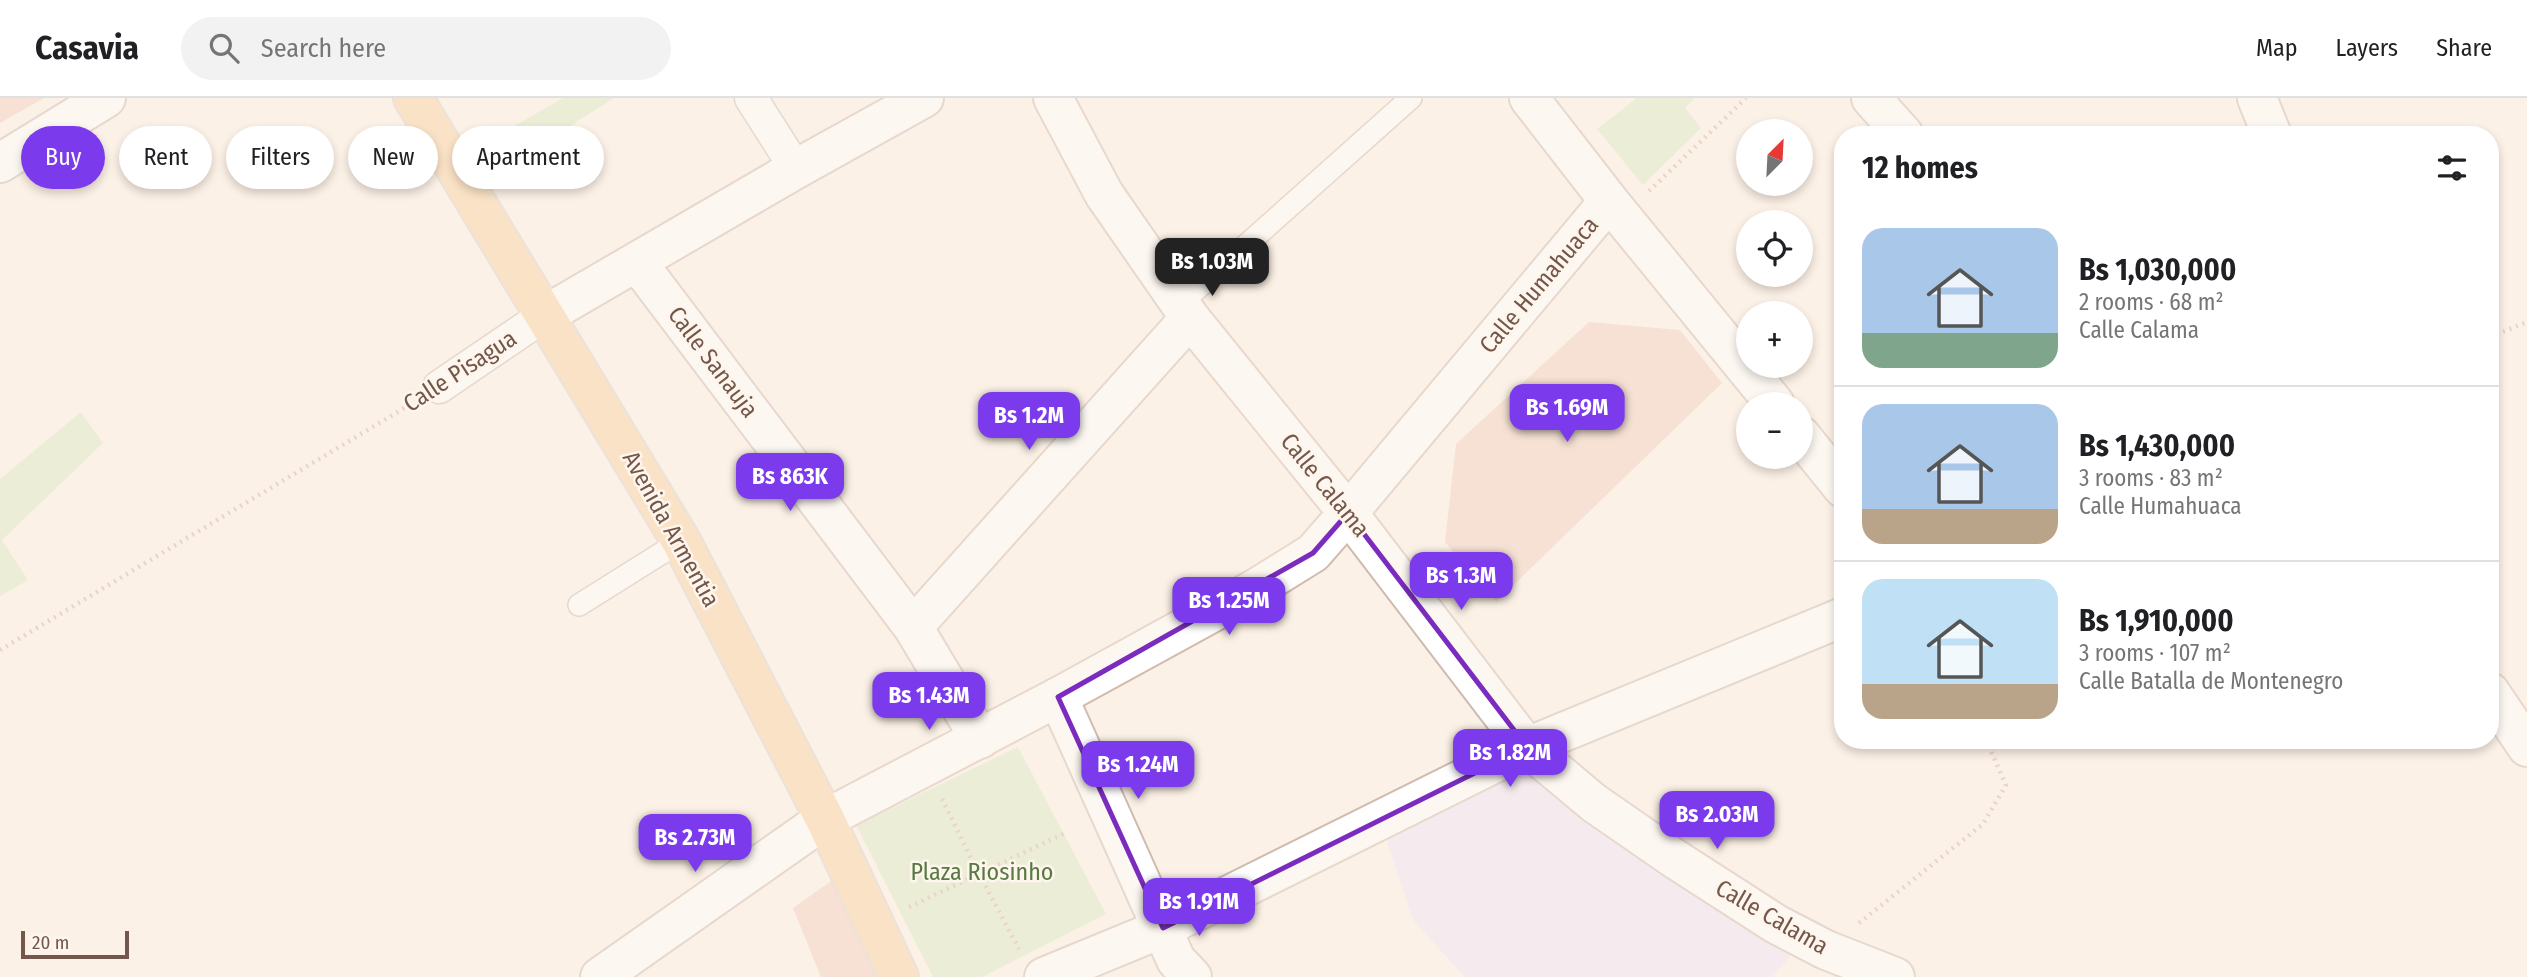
<!DOCTYPE html>
<meta charset="utf-8">
<style>
:root{--surface:#fff;--page:#f2f2f2;--text:#202124;--muted:#757577;--line:#e0e0e0;--accent:#7c3aed}
body{margin:0;font-family:"Fira Sans Condensed",sans-serif;background:var(--page);color:var(--text);height:100vh;display:flex;flex-direction:column;font-size:26px;white-space:nowrap}
*{box-sizing:border-box;margin:0}
p{font-size:23px;color:var(--muted)}
.icon{flex:none;width:38px;height:38px;fill:none;stroke:currentColor;stroke-width:2;stroke-linecap:round;stroke-linejoin:round}
.map{position:relative;flex:1;overflow:hidden}
.panel{position:absolute;left:1834px;top:28px;width:665px;height:623px;display:flex;flex-direction:column;background:var(--surface);border-radius:28px;box-shadow:0 4px 10px #0003}
.panel>*{flex:none}
.hud{position:absolute;left:21px;top:28px;width:665px;height:63px;display:flex;gap:14px}
.needle{width:46px;rotate:24deg}
.tools{position:absolute;left:1736px;top:21px;display:grid;gap:14px}
.tools a{display:grid;place-items:center;width:77px;height:77px;border-radius:50%;background:var(--surface);box-shadow:0 4px 10px #0003;font-size:35px}
.scale{position:absolute;left:21px;bottom:18px;width:108px;box-sizing:border-box;padding-left:7px;border:4px solid #74574c;border-top:0;font-size:19px;line-height:24px;white-space:nowrap;color:#74574c;-webkit-text-stroke:5px #fef6ec;paint-order:stroke}
.price{position:absolute;translate:-50% -60px;padding:0 16px;border-radius:14px;background:var(--accent);color:#fff;font-size:23px;line-height:46px;filter:drop-shadow(0 2px 4px #0008)}
.price::after{content:'';position:absolute;left:50%;top:42px;width:21px;height:16px;margin-left:-10px;background:inherit;clip-path:polygon(0 0,100% 0,50% 100%)}
.price.current{background:#222;color:#fff}
ul{padding:0;list-style:none}
li{display:flex;align-items:center;gap:21px;height:175px;padding:0 28px}
li+li{border-top:2px solid var(--line)}
li span{display:grid;place-items:center;flex:none;width:196px;height:140px;border-radius:21px;color:#555}
li>.icon{margin-inline-start:auto}
span .icon{width:84px;height:84px;fill:#fffc;stroke-width:1}
li b{font-size:30px}
h2{display:flex;justify-content:space-between;align-items:center;height:84px;padding:0 28px;font-size:30px}
.pill{padding:0 24px;border-radius:32px;background:var(--surface);box-shadow:0 4px 10px #0003;font-size:24px;line-height:63px}
.pill.current{background:var(--accent);color:#fff}
header{display:flex;align-items:center;gap:42px;box-sizing:border-box;height:98px;padding:0 35px;background:var(--surface);border-bottom:2px solid var(--line)}
header strong{font-size:33px}
nav{display:flex;gap:38px;margin-inline-start:auto;font-size:24px}
.search{width:490px;height:63px;background:var(--page);display:flex;align-items:center;gap:18px;box-sizing:border-box;padding:0 24px;border-radius:38px;color:var(--muted);font-size:26px}
.map>svg:first-child{display:block}
.education{fill:#eee3f8}
.green{fill:#d7e9c5}
.building{fill:#f0cebf}
.lines{fill:none;stroke-linecap:round;stroke-linejoin:round}
.service-casing{stroke:#cfbbb0;stroke-width:24}
.pedestrian-casing{stroke:#cfbbb0;stroke-width:35}
.minor-casing{stroke:#cfbbb0;stroke-width:42}
.secondary-casing{stroke:#d2baad;stroke-width:42}
.primary-casing{stroke:#d8d0cd;stroke-width:42}
.path{stroke:#d5b1a2;stroke-width:4.5;stroke-dasharray:2 5;stroke-linecap:butt}
.service{stroke:#fff;stroke-width:21}
.pedestrian{stroke:#fff;stroke-width:32}
.minor{stroke:#fff;stroke-width:38}
.secondary{stroke:#fff;stroke-width:38}
.primary{stroke:#f8d0a1;stroke-width:38}
.marked{fill:none;stroke:#7b2cbf;stroke-width:5;stroke-linejoin:round}
.labels{text-anchor:middle;dominant-baseline:central;stroke-width:5;stroke-linejoin:round;paint-order:stroke}
.street-label{font-size:24px;fill:#74574c;stroke:#fef6ec}
.park-label{font-size:24px;fill:#587944;stroke:#fef6ec}
</style>
<header>
<strong>Casavia</strong>
<div class="search"><svg class="icon" aria-label="search" viewBox="0 0 24 24"><circle cx="10" cy="10" r="6"/><path d="M15 15l6 6"/></svg>Search here</div>
<nav><a>Map</a><a>Layers</a><a>Share</a></nav>
</header>
<div class="map">
<svg width="2527" height="879" viewBox="0 0 2527 879">
<rect width="100%" height="100%" fill="#fcf1e6"/>
<!-- education -->
<path class="education" d="M 1534,670 L 1790,849 L 1789,861 L 1770,879 L 1465,879 L 1413,822 L 1385,737 Z"/>
<!-- green -->
<path class="green" d="M 563,0 L 614,0 L 524,57 L 509,31 Z
M 1637,0 L 1695,0 L 1685,10 L 1701,30 L 1643,87 L 1597,31 Z
M 81,314 L 103,345 L 2,442 L 28,482 L 0,498 L 0,381 Z
M 1018,649 L 1106,816 L 982,879 L 933,879 L 856,727 Z"/>
<!-- building -->
<path class="building" d="M 0,0 L 44,0 L 0,25 Z
M 1589,224 L 1680,232 L 1722,285 L 1496,504 L 1445,444 L 1456,346 Z
M 834,781 L 880,879 L 821,879 L 793,810 Z"/>
<g class="lines">
<defs>
<path id="service" d="M 1180,206 L 1411,0
M 579,507 L 681,443"/>
<path id="pedestrian" d="M 751,0 L 796,71
M 439,289 L 545,217"/>
<path id="minor" d="M 1529,0 L 1609,103 L 1775,306
M 1871,0 L 1904,37
M 2257,0 L 2272,37
M 0,65 L 106,0
M 1609,103 L 1348,415 L 1527,649 L 1594,705 L 1675,761 L 1776,826 L 1826,852 L 1895,879
M 637,164 L 913,529 L 980,641
M 545,217 L 796,71 L 924,0
M 1801,338 L 1843,390
M 913,529 L 1190,220
M 2490,594 L 2527,649
M 1058,599 L 1176,862 L 1192,879
M 600,879 L 825,721
M 1044,879 L 1163,830 L 1527,649 L 1843,519"/>
<path id="secondary" d="M 825,721 L 1058,599 L 1255,491 L 1313,455 L 1348,415 L 1190,220 L 1104,96 L 1053,0"/>
<path id="primary" d="M 413,0 L 681,443 L 825,721 L 899,879"/>
</defs>
<!-- service casing -->
<use href="#service" class="service-casing"/>
<!-- pedestrian casing -->
<use href="#pedestrian" class="pedestrian-casing"/>
<!-- minor casing -->
<use href="#minor" class="minor-casing"/>
<!-- secondary casing -->
<use href="#secondary" class="secondary-casing"/>
<!-- primary casing -->
<use href="#primary" class="primary-casing"/>
<!-- path -->
<path class="path" d="M 1649,93 L 1746,0
M 2490,239 L 2527,224
M 0,552 L 411,306
M 942,701 L 979,776 L 1065,735
M 909,809 L 979,776 L 1019,851
M 1859,825 L 1983,726 L 2006,687 L 1986,642"/>
<!-- service -->
<use href="#service" class="service"/>
<!-- pedestrian -->
<use href="#pedestrian" class="pedestrian"/>
<!-- minor -->
<use href="#minor" class="minor"/>
<!-- secondary -->
<use href="#secondary" class="secondary"/>
<!-- primary -->
<use href="#primary" class="primary"/>
</g>
<!-- marked area -->
<path d="M0 0H2527V879H0ZM 1348,415 L 1527,649 L 1163,830 L 1058,599 L 1313,455 Z" fill="#fcf1e6" fill-opacity=".55" fill-rule="evenodd"/>
<path class="marked" d="M 1348,415 L 1527,649 L 1163,830 L 1058,599 L 1313,455 Z"/>
<g class="labels">
<!-- street labels -->
<g class="street-label">
<text transform="translate(1539 187) rotate(-50)">Calle Humahuaca</text>
<text transform="translate(713 264) rotate(53)">Calle Sanauja</text>
<text transform="translate(460 273) rotate(-33)">Calle Pisagua</text>
<text transform="translate(1325 387) rotate(51)">Calle Calama</text>
<text transform="translate(671 431) rotate(61)">Avenida Armentia</text>
<text transform="translate(1772 819) rotate(30)">Calle Calama</text>
</g>
<!-- park labels -->
<g class="park-label">
<text x="982" y="774">Plaza Riosinho</text>
</g>
</g>
</svg>
<div class="tools">
<a><svg class="needle" viewBox="-14 -14 28 28"><path d="M0-13l5 13h-10z" fill="#e53935"/><path d="M0 13l5-13h-10z" fill="#757577"/></svg></a>
<a><svg class="icon" aria-label="locate" viewBox="0 0 24 24"><circle cx="12" cy="12" r="6"/><path d="M12 2v4M12 18v4M2 12h4M18 12h4"/></svg></a>
<a>+</a>
<a>−</a>
</div>
<div class="scale">20 m</div>
<b class="price current" style="left:1212px;top:200px">Bs 1.03M</b>
<b class="price" style="left:1567px;top:346px">Bs 1.69M</b>
<b class="price" style="left:1029px;top:354px">Bs 1.2M</b>
<b class="price" style="left:790px;top:415px">Bs 863K</b>
<b class="price" style="left:1461px;top:514px">Bs 1.3M</b>
<b class="price" style="left:1229px;top:539px">Bs 1.25M</b>
<b class="price" style="left:929px;top:634px">Bs 1.43M</b>
<b class="price" style="left:1510px;top:691px">Bs 1.82M</b>
<b class="price" style="left:1138px;top:703px">Bs 1.24M</b>
<b class="price" style="left:1717px;top:753px">Bs 2.03M</b>
<b class="price" style="left:695px;top:776px">Bs 2.73M</b>
<b class="price" style="left:1199px;top:840px">Bs 1.91M</b>
<div class="hud">
<a class="pill current">Buy</a>
<a class="pill">Rent</a>
<a class="pill">Filters</a>
<a class="pill">New</a>
<a class="pill">Apartment</a>
</div>
<section class="panel">
<h2>12 homes<svg class="icon" aria-label="filters" viewBox="0 0 24 24"><path d="M4 7h16M4 17h16"/><circle cx="9" cy="7" r="2"/><circle cx="15" cy="17" r="2"/></svg></h2>
<ul>
<li><span style="background:linear-gradient(#a9c7e8 75%,#7fa58c 0)"><svg class="icon" aria-label="home" viewBox="0 0 24 24"><path d="M3 11l9-7 9 7M6 9v11h12V9"/></svg></span><div><b>Bs 1,030,000</b><p>2 rooms · 68 m²</p><p>Calle Calama</p></div></li>
<li><span style="background:linear-gradient(#a9c7e8 75%,#b9a48a 0)"><svg class="icon" aria-label="home" viewBox="0 0 24 24"><path d="M3 11l9-7 9 7M6 9v11h12V9"/></svg></span><div><b>Bs 1,430,000</b><p>3 rooms · 83 m²</p><p>Calle Humahuaca</p></div></li>
<li><span style="background:linear-gradient(#bfe0f5 75%,#b9a48a 0)"><svg class="icon" aria-label="home" viewBox="0 0 24 24"><path d="M3 11l9-7 9 7M6 9v11h12V9"/></svg></span><div><b>Bs 1,910,000</b><p>3 rooms · 107 m²</p><p>Calle Batalla de Montenegro</p></div></li>
</ul>
</section>
</div>
